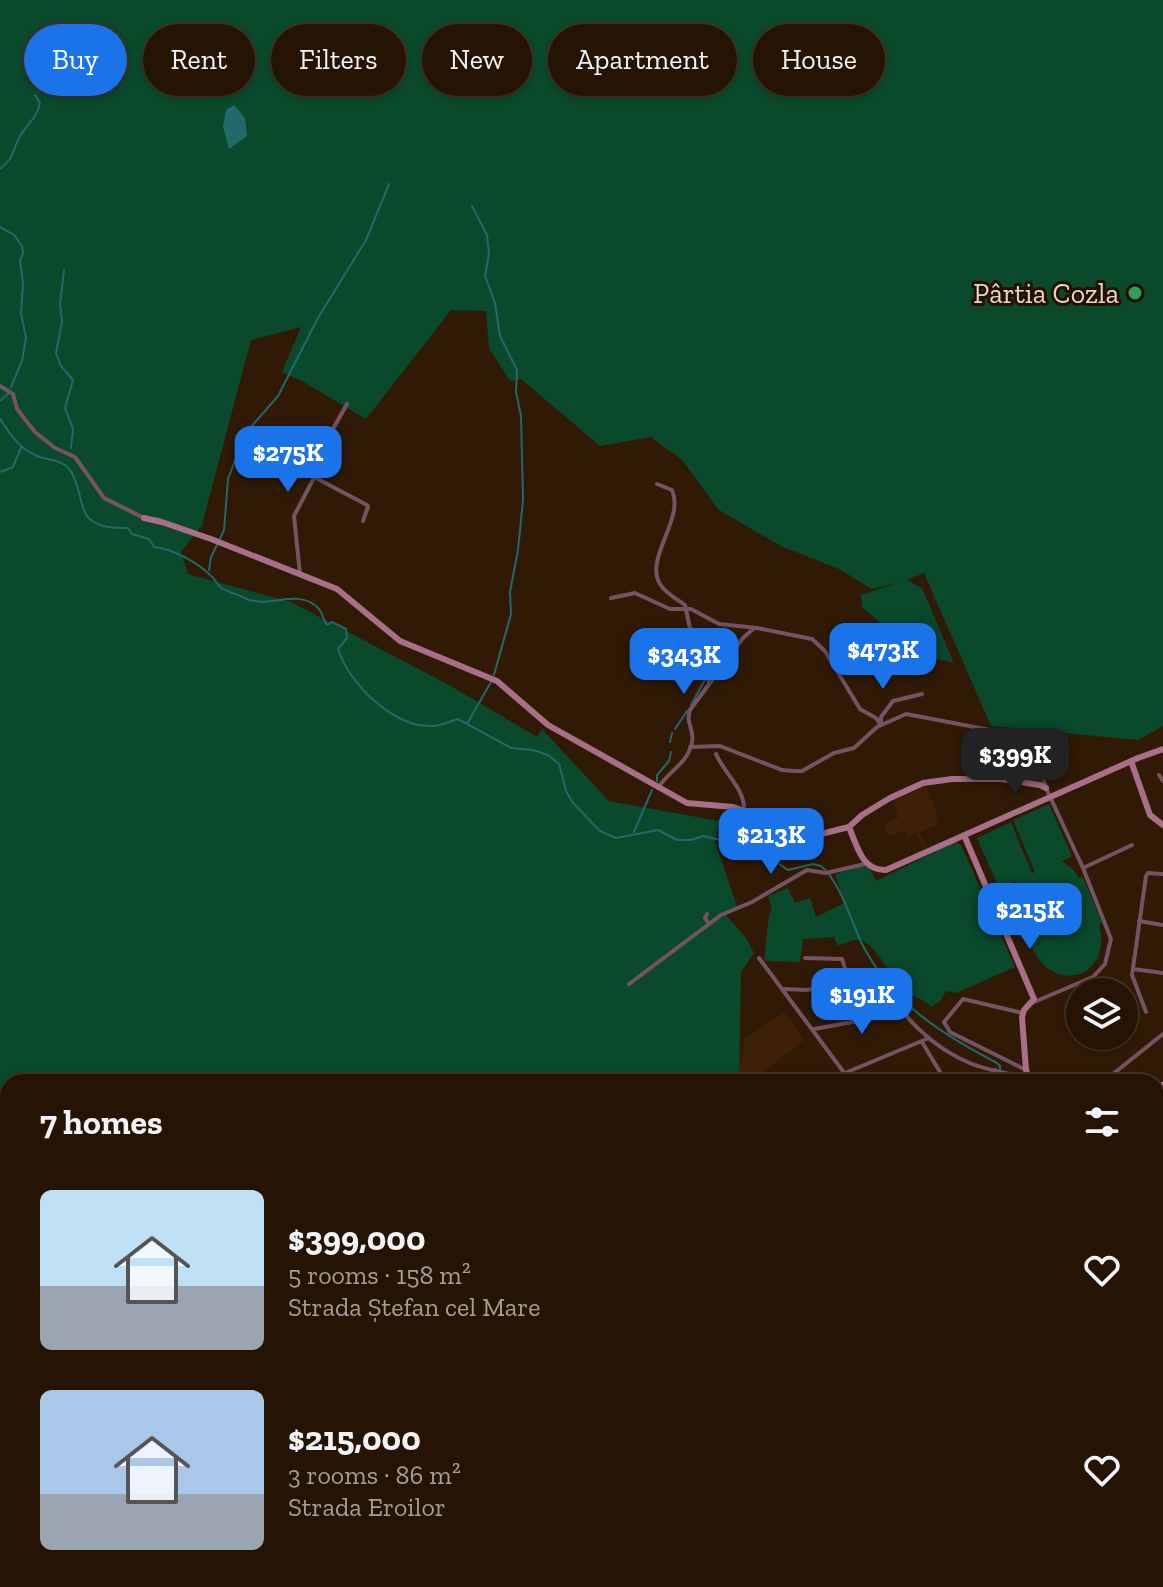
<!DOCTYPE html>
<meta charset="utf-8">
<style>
:root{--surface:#251404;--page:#2d1d0e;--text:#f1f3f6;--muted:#a39e9a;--line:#423326;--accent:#1a73e8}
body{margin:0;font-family:"Zilla Slab",serif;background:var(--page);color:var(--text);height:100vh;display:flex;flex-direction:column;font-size:30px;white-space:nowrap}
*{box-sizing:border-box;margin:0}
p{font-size:26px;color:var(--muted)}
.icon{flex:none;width:44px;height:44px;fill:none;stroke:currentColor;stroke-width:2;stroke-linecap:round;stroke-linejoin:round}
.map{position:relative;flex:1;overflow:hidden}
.details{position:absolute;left:0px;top:1074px;width:1164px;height:514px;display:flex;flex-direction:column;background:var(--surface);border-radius:24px 24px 0 0;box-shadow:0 2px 6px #0004,0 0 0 2px var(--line)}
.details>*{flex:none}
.banner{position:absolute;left:24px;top:24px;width:1116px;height:72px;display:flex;gap:16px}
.controls{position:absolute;left:1066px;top:978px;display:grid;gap:16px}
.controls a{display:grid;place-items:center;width:72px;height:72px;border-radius:50%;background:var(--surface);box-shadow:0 2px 6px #0004,0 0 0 2px var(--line);font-size:40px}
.price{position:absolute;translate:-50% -68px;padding:0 18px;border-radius:16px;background:var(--accent);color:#fff;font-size:26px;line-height:52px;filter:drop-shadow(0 2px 4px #0008)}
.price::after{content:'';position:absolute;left:50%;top:48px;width:24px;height:18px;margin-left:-12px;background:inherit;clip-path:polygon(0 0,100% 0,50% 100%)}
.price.on{background:#222;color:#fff}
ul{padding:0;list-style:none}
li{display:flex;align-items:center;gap:24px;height:200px;padding:0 40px}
li span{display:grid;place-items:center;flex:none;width:224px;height:160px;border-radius:12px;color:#555}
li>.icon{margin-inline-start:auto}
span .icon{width:96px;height:96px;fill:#fffc;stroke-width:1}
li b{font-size:34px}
h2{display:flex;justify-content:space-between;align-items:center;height:96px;padding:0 40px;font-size:34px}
.chip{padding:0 28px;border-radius:36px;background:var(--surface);box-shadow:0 2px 6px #0004,0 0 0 2px var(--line);font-size:28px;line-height:72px}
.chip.on{background:var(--accent);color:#fff}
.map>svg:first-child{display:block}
.built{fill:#3d2005}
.green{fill:#0a492b}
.water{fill:#23696a}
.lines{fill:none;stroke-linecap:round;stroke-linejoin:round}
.stream{stroke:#23696a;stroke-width:2}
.street{stroke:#765362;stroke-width:4}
.secondary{stroke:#a76f88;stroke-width:6}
.primary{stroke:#cd85a6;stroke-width:8}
.rail-casing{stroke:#a39080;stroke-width:5}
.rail{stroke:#261000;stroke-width:2;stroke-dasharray:6;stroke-linecap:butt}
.leisure-dot{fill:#2e9e5b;stroke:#261000;stroke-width:3}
.labels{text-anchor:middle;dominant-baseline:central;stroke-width:6;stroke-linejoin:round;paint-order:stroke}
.poi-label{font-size:28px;fill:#e6d6c9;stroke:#261000;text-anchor:end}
</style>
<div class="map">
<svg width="1163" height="1587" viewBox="0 0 1163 1587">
<rect width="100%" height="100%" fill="#311a05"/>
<!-- built -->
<path class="built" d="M 926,785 L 938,818 L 936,825 L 920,832 L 926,846 L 923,848 L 916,833 L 908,836 L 905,831 L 888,836 L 884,824 L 898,818 L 893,798 Z
M 784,1012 L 804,1040 L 751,1082 L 739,1082 L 735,1067 L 744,1053 L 744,1039 Z
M 1156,1204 L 1163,1212 L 1163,1378 L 1156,1369 Z
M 747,1580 L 854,1580 L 839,1587 L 754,1587 Z"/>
<!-- green -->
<path class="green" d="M 0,0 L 1163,0 L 1163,726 L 1138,740 L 991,726 L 924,573 L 907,580 L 922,588 L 954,663 L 915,654 L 862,607 L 861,595 L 897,583 L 872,589 L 839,569 L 781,546 L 719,510 L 682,460 L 651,437 L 600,446 L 521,379 L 510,381 L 489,348 L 486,311 L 451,310 L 366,419 L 302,381 L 282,372 L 301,327 L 251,340 L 202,525 L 181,552 L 188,574 L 291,602 L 449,685 L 537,737 L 542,729 L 609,801 L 719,821 L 715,842 L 738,909 L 726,915 L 746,938 L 754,953 L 741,972 L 739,1082 L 8,1082 L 8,1580 L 89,1580 L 83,1587 L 0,1587 Z
M 1049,804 L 1072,856 L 1062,861 L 1073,869 L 1079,878 L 1083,877 L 1102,923 L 1099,925 C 1113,976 1055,998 1031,946 L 1027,947 L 1011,915 L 1015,912 C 1010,900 1009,890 1018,880 L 999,888 L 977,838 L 1011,822 L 1032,873 L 1035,872 L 1013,820 Z
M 955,842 L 961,845 L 1015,967 L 956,993 L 946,991 L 941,1000 L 931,1007 C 923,997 913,999 904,990 C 892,979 877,947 863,941 C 855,938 846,943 838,946 L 834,937 L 803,939 L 800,962 L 764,961 L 769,915 L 772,909 L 768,896 L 788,888 L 795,903 L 810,898 L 816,917 L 845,903 L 835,874 L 864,866 L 869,867 L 876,881 Z"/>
<!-- water -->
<path class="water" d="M 234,105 L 245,118 L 247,136 L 229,149 L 223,127 L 226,110 Z
M 1163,1479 L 1163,1587 L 1090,1587 L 1095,1580 L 1156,1580 L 1156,1493 Z"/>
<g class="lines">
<!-- stream -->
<path class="stream" d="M 0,169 C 16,156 11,152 20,136 C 27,124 37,118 40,103 L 35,95
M 472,206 L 487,235 L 489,254 L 485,276 L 495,303 L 500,336 L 517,370 L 516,392 L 521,416 L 523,500 L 518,550 L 510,592 L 511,614 L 494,675
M 0,227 L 14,235 L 22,246 L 23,253 L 20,260 L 23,284 L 21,313 L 26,338 L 22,361 L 11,387
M 64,270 L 60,304 L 62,322 L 56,353 L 61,366 L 73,380 L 65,408 L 73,429 L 71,448
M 0,401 L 9,393
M 0,419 C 10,434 18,447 35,455 C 46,461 60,458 69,469 C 81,483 79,512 91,520 C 101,528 115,528 128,528 L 132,534 L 149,539 L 154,547 C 173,549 197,562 210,575 C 215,579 218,586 223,589 C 230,593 240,595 247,599 C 271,609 299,587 319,609 C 323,614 323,620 327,625 L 332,622 L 346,629 L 347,638 L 338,649 C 349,684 394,728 433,726 C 441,726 450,721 458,719 L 511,748 L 533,750 L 548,755 L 559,764 L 566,791 L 573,803 L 600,831 L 616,838 L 658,830 L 677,840 L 691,840 L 703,836 L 729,842 L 746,858 L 769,857 L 788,870 L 813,864 L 821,866 C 839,880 851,920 861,942 C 892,1003 938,1032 997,1063 L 1000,1066 L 1000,1082
M 0,472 L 13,467 L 21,448
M 220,539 L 224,530 L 228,479 L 239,450 L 251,427 L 278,396 L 318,318 L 366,240 L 389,184
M 209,570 L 211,557 L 217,545
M 708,674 L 728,651
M 691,705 L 706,678
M 467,724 L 491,682
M 675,729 L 687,711
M 670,742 L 672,733
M 657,781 L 657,775 L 669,761 L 671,752
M 721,821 L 722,839
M 634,832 L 652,790
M 0,1176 L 8,1174
M 1156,1442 L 1163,1442
M 659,1580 L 665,1587
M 1060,1587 L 1065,1580"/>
<!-- street -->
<path class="street" d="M 0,386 L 13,394 L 17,409 L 35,432 L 55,448 L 75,457 L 104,498 L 144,518
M 314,477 L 367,505 L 368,507 L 363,521
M 657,484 L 672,490 C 685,519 644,558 660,584 C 666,594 677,599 685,605 L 691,633 L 702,657 L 709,682
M 300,574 L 294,516 L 317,472 L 329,436 L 347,404
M 611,598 L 635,593 L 670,609 L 691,609 L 719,624 L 757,628 L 812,639 L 825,651 L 860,709 L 876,718 L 881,725
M 881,723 L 881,717 L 893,701 L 922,694
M 690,747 L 720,746 L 782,770 L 795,771 L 802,771 L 834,753 L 854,748 L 877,727 L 906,714 L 1027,737 L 1033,745 L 1046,788 L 1083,868 L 1111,939 L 1105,964 L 1093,977 L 1034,1002
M 716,754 C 724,773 745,789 744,810
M 1159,775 L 1163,781
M 658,788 C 669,770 688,764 692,742 C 695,730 685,723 690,710 L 743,638 L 753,629
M 1083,868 L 1132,845
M 707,914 L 705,918 L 709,924
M 1139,921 L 1163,925
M 759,958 L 851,1082
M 805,958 L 842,959 L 850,984
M 1133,969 L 1163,973
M 629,984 L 721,915 L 752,902 L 807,870 L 826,873 L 865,864
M 784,989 L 806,990 L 881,979 C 901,1016 932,1048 972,1064 C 990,1071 1009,1073 1027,1078
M 1146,1012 L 1132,975 L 1146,876 L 1148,873 L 1163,874
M 1023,1013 L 963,999 L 944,1022 L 950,1032 L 1026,1070
M 814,1029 L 902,1013
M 922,1042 L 946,1082
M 808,1082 L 845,1073 L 929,1038
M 987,1082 L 995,1070
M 1073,1082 L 1085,1074 L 1092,1082
M 1103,1082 L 1163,1034
M 1156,1120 L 1163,1115
M 1156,1148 L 1163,1143
M 1156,1172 L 1163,1179
M 93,1580 L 105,1587
M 343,1580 L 349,1584 L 352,1580
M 415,1580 L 416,1587
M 451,1580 L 461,1587
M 665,1580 L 671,1587
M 124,1587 L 128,1580
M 392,1587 L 397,1580
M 537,1587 L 543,1580"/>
<!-- secondary -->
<path class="secondary" d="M 144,518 L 162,522 L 211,539 L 337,589 L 400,641 L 497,681 L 548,725 L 687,803 L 733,807 L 798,830 L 821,834 L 849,827 L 862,815 L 890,798 L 923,783 L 952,779 L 1001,779 L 1040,785 L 1046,788
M 1131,761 L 1150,815 L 1163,825
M 849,827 C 857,846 862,871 886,870 L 1138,758 L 1163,749
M 964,835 L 1034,999 L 1024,1010 L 1022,1017 L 1026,1070 L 1030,1082
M 1156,1396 L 1163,1390"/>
<!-- primary -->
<path class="primary" d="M 1156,1092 L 1163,1086
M 600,1587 L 607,1580"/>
<defs>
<path id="rail" d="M 1156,1409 L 1163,1403
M 846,1587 L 861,1580"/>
</defs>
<!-- rail casing -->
<use href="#rail" class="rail-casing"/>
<!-- rail -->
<use href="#rail" class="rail"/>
</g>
<!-- markers -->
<circle class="leisure-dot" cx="1135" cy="293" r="8"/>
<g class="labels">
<!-- poi labels -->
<g class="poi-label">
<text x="1119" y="293">Pârtia Cozla</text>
</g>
</g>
</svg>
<div class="controls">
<a><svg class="icon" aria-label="layers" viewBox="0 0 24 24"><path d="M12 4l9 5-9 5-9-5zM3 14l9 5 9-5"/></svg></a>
</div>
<b class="price" style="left:288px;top:494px">$275K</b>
<b class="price" style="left:883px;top:691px">$473K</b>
<b class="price" style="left:684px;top:696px">$343K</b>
<b class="price on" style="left:1015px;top:796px">$399K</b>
<b class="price" style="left:771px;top:876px">$213K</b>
<b class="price" style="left:1030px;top:951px">$215K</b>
<b class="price" style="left:862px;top:1036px">$191K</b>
<div class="banner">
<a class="chip on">Buy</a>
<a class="chip">Rent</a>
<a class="chip">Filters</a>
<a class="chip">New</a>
<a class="chip">Apartment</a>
<a class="chip">House</a>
</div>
<section class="details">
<h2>7 homes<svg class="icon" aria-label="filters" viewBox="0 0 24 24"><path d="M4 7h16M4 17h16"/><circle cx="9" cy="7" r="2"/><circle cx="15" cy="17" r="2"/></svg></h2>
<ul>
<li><span style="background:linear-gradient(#bfe0f5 60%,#9aa5b1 0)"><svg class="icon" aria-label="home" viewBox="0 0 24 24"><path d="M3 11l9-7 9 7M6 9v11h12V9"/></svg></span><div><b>$399,000</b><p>5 rooms · 158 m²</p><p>Strada Ștefan cel Mare</p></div><svg class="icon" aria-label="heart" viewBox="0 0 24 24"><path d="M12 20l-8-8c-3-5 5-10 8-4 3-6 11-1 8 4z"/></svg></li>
<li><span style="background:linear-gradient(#a9c7e8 65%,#9aa5b1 0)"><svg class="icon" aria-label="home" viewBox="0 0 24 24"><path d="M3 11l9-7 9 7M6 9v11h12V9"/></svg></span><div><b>$215,000</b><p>3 rooms · 86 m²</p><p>Strada Eroilor</p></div><svg class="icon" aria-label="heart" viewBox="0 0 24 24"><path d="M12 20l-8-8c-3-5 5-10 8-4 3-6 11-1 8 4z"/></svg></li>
</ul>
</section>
</div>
